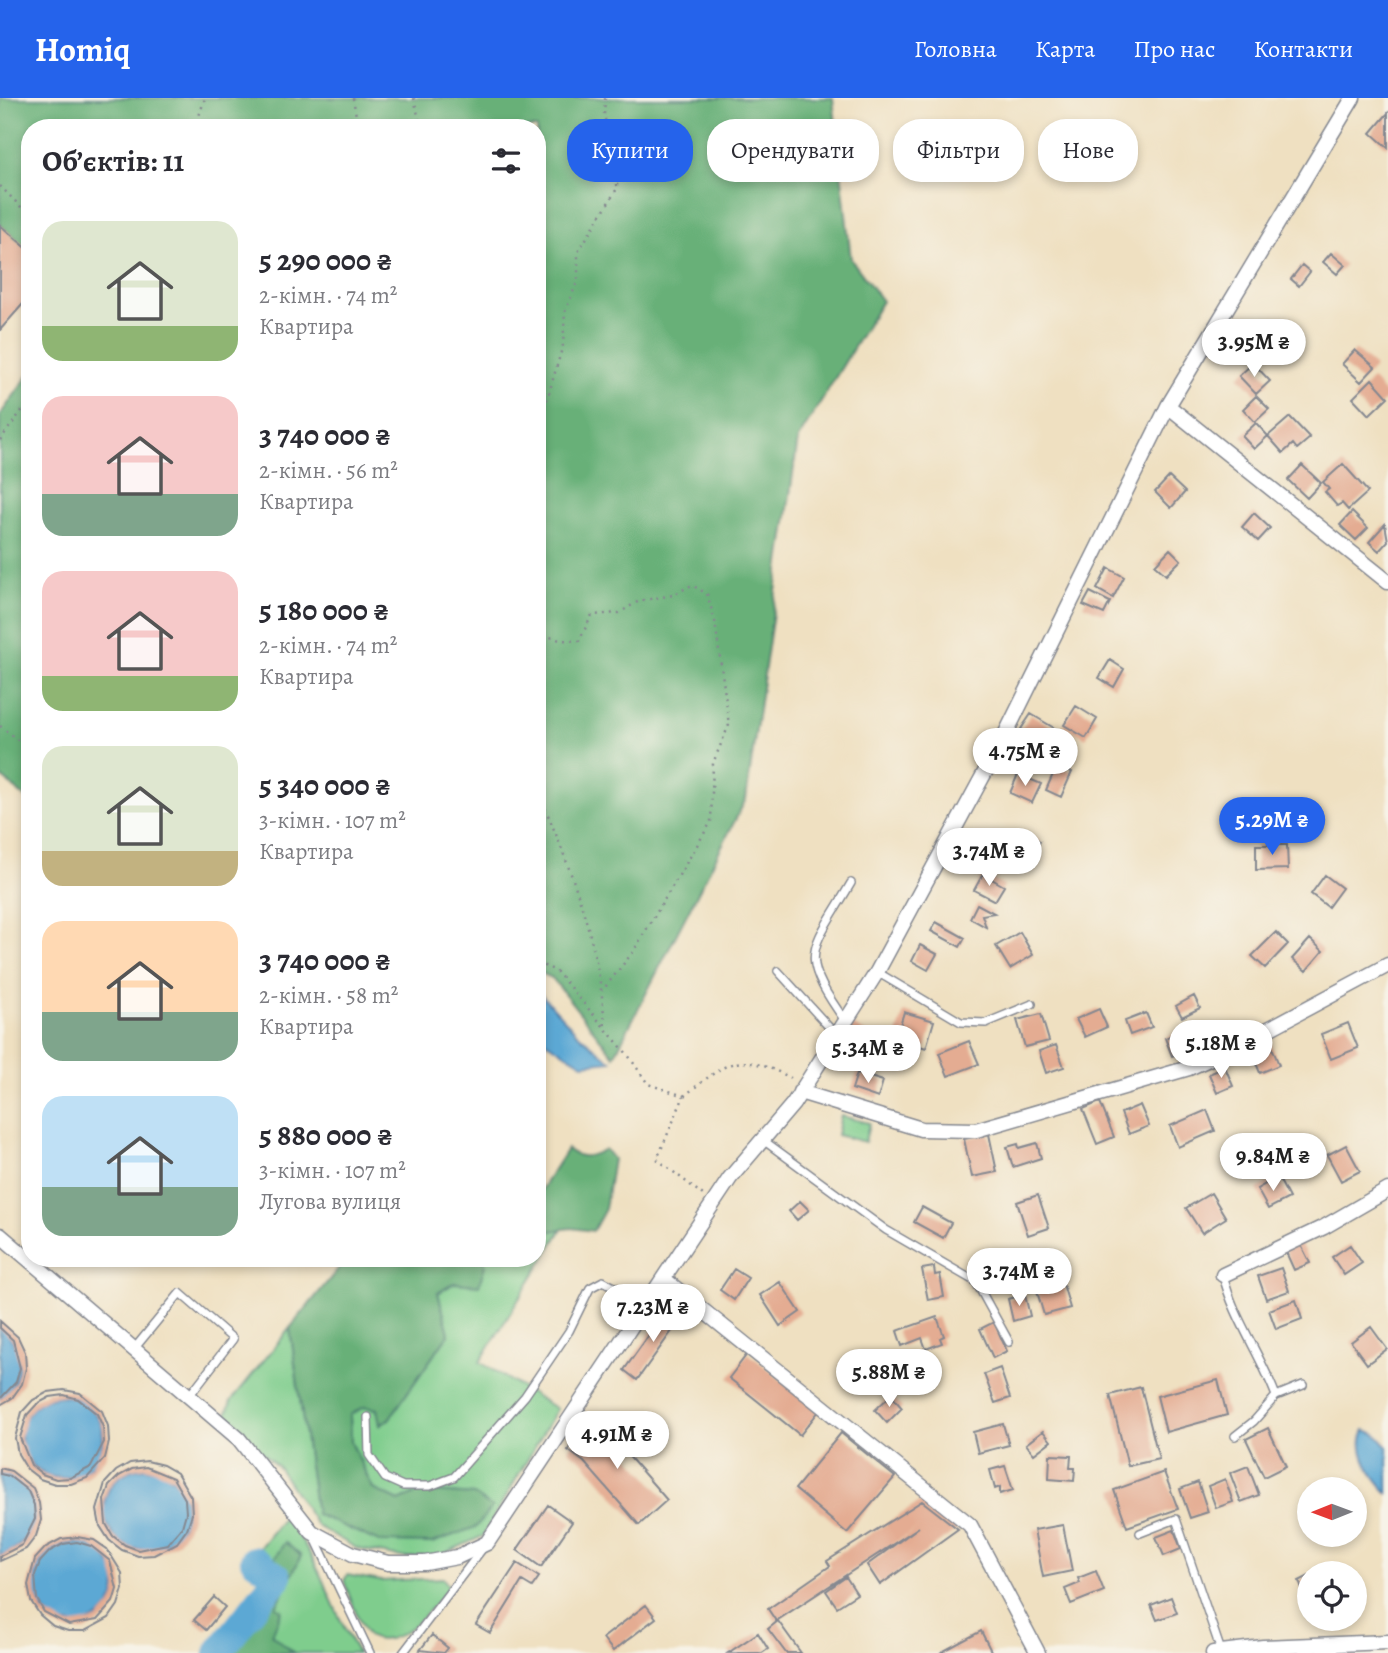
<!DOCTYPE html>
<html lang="uk">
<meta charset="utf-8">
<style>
:root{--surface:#fff;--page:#f7f7f7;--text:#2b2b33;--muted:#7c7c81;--accent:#2563eb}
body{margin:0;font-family:Alegreya,serif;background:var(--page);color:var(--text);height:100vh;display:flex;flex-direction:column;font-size:26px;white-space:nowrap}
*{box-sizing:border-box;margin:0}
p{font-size:23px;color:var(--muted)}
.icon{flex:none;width:38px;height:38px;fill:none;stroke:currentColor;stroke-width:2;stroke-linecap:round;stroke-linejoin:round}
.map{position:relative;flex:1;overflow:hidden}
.side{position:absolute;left:21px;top:21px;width:525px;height:1148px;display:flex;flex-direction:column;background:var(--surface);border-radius:28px;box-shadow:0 4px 10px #0003}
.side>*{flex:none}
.guide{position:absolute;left:567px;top:21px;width:665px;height:63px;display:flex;gap:14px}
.needle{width:46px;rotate:269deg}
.controls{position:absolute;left:1297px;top:1379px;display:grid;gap:14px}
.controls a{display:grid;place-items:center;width:70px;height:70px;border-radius:50%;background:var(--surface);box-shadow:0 4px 10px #0003;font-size:35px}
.price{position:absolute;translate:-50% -60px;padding:0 16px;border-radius:24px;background:#fff;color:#222;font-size:23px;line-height:46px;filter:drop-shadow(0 2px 4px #0008)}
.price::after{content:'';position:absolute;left:50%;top:42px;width:21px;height:16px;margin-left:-10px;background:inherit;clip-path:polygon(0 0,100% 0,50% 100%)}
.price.active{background:var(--accent);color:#fff}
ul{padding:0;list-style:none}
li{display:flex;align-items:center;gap:21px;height:175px;padding:0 21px}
li span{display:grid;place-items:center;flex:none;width:196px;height:140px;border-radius:21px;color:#555}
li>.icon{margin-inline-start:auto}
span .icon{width:84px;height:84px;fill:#fffc;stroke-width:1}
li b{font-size:30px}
h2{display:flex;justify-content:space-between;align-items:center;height:84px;padding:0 21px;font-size:30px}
.pill{padding:0 24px;border-radius:28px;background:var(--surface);box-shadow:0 4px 10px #0003;font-size:24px;line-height:63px}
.pill.active{background:var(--accent);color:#fff}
header{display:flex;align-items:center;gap:42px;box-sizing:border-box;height:98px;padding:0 35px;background:var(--accent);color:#fff}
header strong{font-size:33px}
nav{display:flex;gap:38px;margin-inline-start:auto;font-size:24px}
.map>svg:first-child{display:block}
.green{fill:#7fcd8d;stroke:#4d7e76;stroke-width:2}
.forest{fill:#67b078;stroke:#41706b;stroke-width:2}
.water{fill:#5ba8d4;stroke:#3b6c99;stroke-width:2}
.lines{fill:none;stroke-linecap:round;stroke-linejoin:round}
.river{stroke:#5ba8d4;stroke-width:28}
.building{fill:#e4ac92;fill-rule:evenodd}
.lane-casing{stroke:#858890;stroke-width:10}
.street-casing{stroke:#858890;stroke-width:17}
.path{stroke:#858890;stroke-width:2.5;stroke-dasharray:2 5;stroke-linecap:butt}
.lane{stroke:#fff;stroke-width:7}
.street{stroke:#fff;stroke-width:14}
</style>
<header>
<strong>Homiq</strong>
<nav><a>Головна</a><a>Карта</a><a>Про нас</a><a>Контакти</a></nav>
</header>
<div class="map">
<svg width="1388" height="1555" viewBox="0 0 1388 1555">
<rect width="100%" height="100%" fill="#f7f3e8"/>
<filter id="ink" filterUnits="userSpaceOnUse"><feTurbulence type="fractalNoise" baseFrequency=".0143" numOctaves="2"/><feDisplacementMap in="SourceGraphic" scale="14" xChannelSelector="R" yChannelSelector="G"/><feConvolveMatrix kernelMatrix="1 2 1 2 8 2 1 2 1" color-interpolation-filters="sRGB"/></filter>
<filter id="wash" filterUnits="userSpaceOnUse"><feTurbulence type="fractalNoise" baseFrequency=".00686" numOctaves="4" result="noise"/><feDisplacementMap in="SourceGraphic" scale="28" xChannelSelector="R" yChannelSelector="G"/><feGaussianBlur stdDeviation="1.57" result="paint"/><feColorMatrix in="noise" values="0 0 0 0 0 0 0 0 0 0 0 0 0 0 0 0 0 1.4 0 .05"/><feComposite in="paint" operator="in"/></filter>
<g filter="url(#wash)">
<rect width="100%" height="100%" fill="#efe0c1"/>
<!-- green -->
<path class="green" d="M 841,1018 L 869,1025 L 865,1044 L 837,1037 Z
M 562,1131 L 480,1264 L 557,1311 L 483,1438 L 441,1457 L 406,1460 L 358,1451 L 317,1428 L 279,1370 L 225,1320 L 231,1303 L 290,1230 L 316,1416 L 474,1397 L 422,1393 L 399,1403 L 373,1391 L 351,1344 L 350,1317 L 364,1309 L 377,1311 L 381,1327 L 389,1321 L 449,1235 L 438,1195 L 485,1167 L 483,1160 L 537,1160 L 537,1135 Z
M 284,1419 C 319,1456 331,1512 358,1555 L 210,1555 L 278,1466 L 259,1450 Z
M 347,1477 L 381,1483 L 443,1480 L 449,1489 C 433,1510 396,1555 368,1538 C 357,1522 351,1501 344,1483 Z"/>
<!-- forest -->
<path class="forest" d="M 0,0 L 833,0 L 851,161 L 882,203 L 798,341 L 746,701 L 614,958 L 552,880 L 537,873 L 537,30 L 30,30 L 30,153 L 0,127 Z
M 30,275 L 30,703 L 0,678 L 0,317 Z
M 567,1051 C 580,1062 591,1059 605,1051 L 613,1061 L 605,1111 L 593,1133 L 571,1130 L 537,1135 L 537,1098 Z
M 347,1160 L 483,1160 L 485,1167 L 479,1187 L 454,1185 L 438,1195 L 449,1235 L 389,1321 L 380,1327 L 377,1311 L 364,1309 L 350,1317 L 351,1344 L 373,1391 L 399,1403 L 422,1393 L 474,1397 L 492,1409 L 476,1429 L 432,1445 L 379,1444 L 316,1416 L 290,1230 Z
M 285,1444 L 301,1458 L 276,1509 L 282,1512 L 272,1537 L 294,1555 L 212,1555 Z"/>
<!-- water -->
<path class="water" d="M 537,892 L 577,935 L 611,963 L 583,966 L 537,938 Z
M 0,1230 C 26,1247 24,1284 0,1301 Z
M21 1339a41 41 0 1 1 82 0a41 41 0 1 1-82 0Z
M 1365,1332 L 1376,1336 L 1388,1349 L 1388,1395 C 1373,1380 1354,1353 1365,1332 Z
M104 1411a41 41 0 1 1 82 0a41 41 0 1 1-82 0Z
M 0,1376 C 48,1386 44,1444 0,1458 Z
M34 1486a41 41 0 1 1 82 0a41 41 0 1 1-82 0Z"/>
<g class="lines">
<!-- river -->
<path class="river" d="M 218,1555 L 278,1479 L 254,1462"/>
</g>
<g id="blocks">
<!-- building -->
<path class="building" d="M 1388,15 L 1388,50 L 1371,35 Z
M 0,127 L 30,153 L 30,198 L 0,232 Z
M 1331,155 L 1345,167 L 1337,176 L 1323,164 Z
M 1302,167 L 1310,174 L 1299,188 L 1291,181 Z
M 1355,252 L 1375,269 L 1361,284 L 1342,266 Z
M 1253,265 L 1270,283 L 1256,296 L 1239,278 Z
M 1372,281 L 1388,299 L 1369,317 L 1353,300 Z
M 1256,298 L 1269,311 L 1255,324 L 1243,311 Z
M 1290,319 L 1310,340 L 1297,351 L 1293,346 L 1283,355 L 1268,338 Z
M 1256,325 L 1268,338 L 1254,351 L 1242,338 Z
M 1343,366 L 1368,394 L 1348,412 L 1342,405 L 1337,408 L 1325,394 L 1329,391 L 1323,384 Z
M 1302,367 L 1321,385 L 1307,400 L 1288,382 Z
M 1169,379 L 1185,394 L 1171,410 L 1155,394 Z
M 1352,414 L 1368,430 L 1356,442 L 1340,427 Z
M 1254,415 L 1270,430 L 1258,443 L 1242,429 Z
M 1385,426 L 1388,443 L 1379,453 L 1369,444 Z
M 1170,451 L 1181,462 L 1166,477 L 1155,467 Z
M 1108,470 L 1124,479 L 1113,500 L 1097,491 Z
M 1090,494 L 1110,504 L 1104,516 L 1083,507 Z
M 1110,562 L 1124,571 L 1114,589 L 1099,580 Z
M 1076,608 L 1097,621 L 1086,640 L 1064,627 Z
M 1031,616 L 1059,633 L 1050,648 L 1021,631 Z
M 1057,667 L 1072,674 L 1061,699 L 1046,692 Z
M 1018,676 L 1041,686 L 1032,705 L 1010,695 Z
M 1023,736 L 1040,743 L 1030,766 L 1013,758 Z
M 969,747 L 985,755 L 974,774 L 959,765 Z
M 1256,747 L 1287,747 L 1288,771 L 1256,772 Z
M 983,776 L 1004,788 L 995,803 L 974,792 Z
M 1325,777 L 1342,790 L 1328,809 L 1311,796 Z
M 977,806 L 994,815 L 982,817 L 986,829 L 970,820 Z
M 936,824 L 965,840 L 960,849 L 931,833 Z
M 1020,834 L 1033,857 L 1010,871 L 996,848 Z
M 1276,834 L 1288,846 L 1265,870 L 1252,858 Z
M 1310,841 L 1323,853 L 1306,873 L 1292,861 Z
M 920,847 L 937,856 L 928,872 L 912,863 Z
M 1194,898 L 1200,910 L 1182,919 L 1176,908 Z
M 1099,911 L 1107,929 L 1085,939 L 1076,921 Z
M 904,914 L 934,923 L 926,950 L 896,940 Z
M 1146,915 L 1152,929 L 1130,937 L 1125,923 Z
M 1041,916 L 1049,943 L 1025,949 L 1017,922 Z
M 1348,925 L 1358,950 L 1331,961 L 1321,936 Z
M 853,927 L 876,941 L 863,962 L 840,949 Z
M 1180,934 L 1188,952 L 1172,958 L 1165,940 Z
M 969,943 L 979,966 L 948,978 L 939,955 Z
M 1270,944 L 1279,967 L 1260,975 L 1251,952 Z
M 1056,947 L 1064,969 L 1046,975 L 1039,953 Z
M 1225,969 L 1233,988 L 1217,995 L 1209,976 Z
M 857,975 L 883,983 L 878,1000 L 852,991 Z
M 1100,1004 L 1114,1039 L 1097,1046 L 1083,1011 Z
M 1140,1007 L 1149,1028 L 1129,1036 L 1121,1015 Z
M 1207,1012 L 1215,1033 L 1178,1049 L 1170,1028 Z
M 989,1036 L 997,1074 L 972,1079 L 964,1041 Z
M 1037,1045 L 1041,1060 L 1013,1069 L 1007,1049 L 1018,1046 L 1019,1050 Z
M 1346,1047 L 1360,1073 L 1341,1083 L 1327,1057 Z
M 1278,1079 L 1289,1100 L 1268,1111 L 1257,1091 Z
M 1211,1095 L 1226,1120 L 1202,1135 L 1186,1110 Z
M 1038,1097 L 1049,1130 L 1028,1137 L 1017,1104 Z
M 800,1103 L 809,1112 L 797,1122 L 789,1113 Z
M 922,1109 L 951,1125 L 943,1140 L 914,1124 Z
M 1300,1145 L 1310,1165 L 1294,1172 L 1285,1152 Z
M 1350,1147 L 1362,1165 L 1344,1177 L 1332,1159 Z
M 934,1169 L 935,1177 L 940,1176 L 944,1199 L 928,1202 L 922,1171 Z
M 1281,1170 L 1289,1193 L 1266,1201 L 1258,1178 Z
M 734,1171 L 748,1180 L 734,1202 L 720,1192 Z
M 1061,1179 L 1070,1210 L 1044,1217 L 1035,1187 Z
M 780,1184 L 800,1214 L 780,1228 L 760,1197 Z
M 1025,1197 L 1030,1218 L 1013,1223 L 1008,1201 Z
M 1296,1202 L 1302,1221 L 1276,1231 L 1269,1212 Z
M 669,1209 L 682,1219 L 637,1282 L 624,1272 Z
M 937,1219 L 944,1238 L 940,1240 L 942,1245 L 926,1251 L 922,1240 L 902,1248 L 897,1233 Z
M 0,1223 L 18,1239 L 25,1254 L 26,1270 L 22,1286 L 12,1300 L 0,1307 L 0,1301 L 16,1284 L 20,1270 L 13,1242 L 0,1230 Z
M 994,1224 L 1007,1253 L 993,1260 L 980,1231 Z
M 1371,1229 L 1387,1251 L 1367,1266 L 1351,1244 Z
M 748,1255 L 819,1313 L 800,1337 L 729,1280 Z
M 1000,1270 L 1010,1300 L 995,1305 L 984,1276 Z
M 1218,1282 L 1227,1317 L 1166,1334 L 1157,1298 Z
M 1141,1289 L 1159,1361 L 1128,1368 L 1110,1297 Z
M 64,1292 L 80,1295 L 102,1313 L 108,1328 L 109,1344 L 105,1360 L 87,1380 L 71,1386 L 55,1386 L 40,1381 L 27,1371 L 18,1356 L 15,1340 L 22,1314 L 33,1302 L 48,1294 ZM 64,1297 L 78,1301 L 97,1316 L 103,1329 L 104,1344 L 91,1369 L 70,1380 L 56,1381 L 42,1376 L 31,1367 L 20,1340 L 27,1317 L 37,1306 L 50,1299 Z
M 891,1297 L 902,1310 L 887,1325 L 875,1312 Z
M 592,1316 L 667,1402 L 639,1427 L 584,1364 L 568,1352 Z
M 1003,1326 L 1009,1347 L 978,1355 L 973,1334 Z
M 1268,1330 L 1286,1368 L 1264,1379 L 1246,1341 Z
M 1043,1333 L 1051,1343 L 1034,1356 L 1026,1346 Z
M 841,1335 L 895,1379 L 847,1435 L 795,1391 Z
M 1050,1357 L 1071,1358 L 1070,1370 L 1075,1370 L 1074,1383 L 1049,1381 Z
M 147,1363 L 163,1367 L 177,1375 L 191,1399 L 192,1416 L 187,1431 L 177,1445 L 154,1457 L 138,1458 L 122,1452 L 109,1442 L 100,1428 L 97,1412 L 105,1385 L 116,1373 L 130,1365 ZM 146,1369 L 173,1380 L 185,1401 L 186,1415 L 182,1429 L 167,1446 L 138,1452 L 125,1447 L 113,1438 L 106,1426 L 104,1402 L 109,1388 L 119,1378 L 132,1371 Z
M 1005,1368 L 1013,1392 L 1000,1396 L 1000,1389 L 995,1391 L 990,1372 Z
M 1248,1368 L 1259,1397 L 1241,1404 L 1230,1375 Z
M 0,1370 L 11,1373 L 33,1390 L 39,1405 L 41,1422 L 36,1438 L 26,1451 L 0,1463 L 0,1458 L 22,1447 L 35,1421 L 34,1407 L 28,1393 L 9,1378 L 0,1376 Z
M 1164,1374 L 1178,1411 L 1127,1429 L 1114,1392 Z
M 1225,1381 L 1233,1404 L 1216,1410 L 1208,1388 Z
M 1198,1384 L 1208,1414 L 1190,1420 L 1180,1391 Z
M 922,1403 L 958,1431 L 880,1487 L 867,1467 L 919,1429 L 776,1523 L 768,1511 L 830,1468 L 827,1463 Z
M 548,1407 L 572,1424 L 541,1469 L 517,1452 Z
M 1063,1427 L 1072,1473 L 1043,1479 L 1034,1432 Z
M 1174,1432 L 1181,1451 L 1164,1458 L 1156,1439 Z
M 77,1439 L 94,1442 L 107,1451 L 122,1475 L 123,1491 L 118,1507 L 109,1520 L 85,1533 L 68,1533 L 53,1528 L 40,1517 L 31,1503 L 28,1487 L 35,1461 L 46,1449 L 61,1441 ZM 77,1444 L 91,1448 L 110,1463 L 117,1491 L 113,1504 L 97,1522 L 69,1527 L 44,1514 L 37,1501 L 35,1477 L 40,1464 L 50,1453 L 63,1446 Z
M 517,1465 L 539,1479 L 532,1489 L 522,1483 L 490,1535 L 476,1527 Z
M 1096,1473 L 1104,1493 L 1071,1506 L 1065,1491 L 1080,1485 L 1078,1480 Z
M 1309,1478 L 1309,1495 L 1304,1497 L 1299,1483 Z
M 846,1479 L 857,1496 L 837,1509 L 826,1493 Z
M 214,1499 L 225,1509 L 206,1532 L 194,1522 Z
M 1171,1499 L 1177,1515 L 1157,1522 L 1151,1507 Z
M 646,1507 L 656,1520 L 613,1553 L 603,1540 Z
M 778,1523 L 801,1555 L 786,1555 L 768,1531 Z
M 981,1533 L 992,1555 L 940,1555 Z
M 758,1535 L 768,1551 L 762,1555 L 728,1555 Z
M 432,1537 L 448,1550 L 444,1555 L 420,1552 Z"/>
</g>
</g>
<g filter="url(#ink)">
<use href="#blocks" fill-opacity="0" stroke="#858890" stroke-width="2"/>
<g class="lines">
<defs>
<path id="lane" d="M 778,873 L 837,938
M 877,874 L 961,924 L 986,925 L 1032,906
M 846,924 C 796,854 811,854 851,785
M 763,1042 L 886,1132 L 976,1184 L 1009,1244
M 1223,1177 C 1233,1219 1261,1257 1276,1298
M 134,1251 L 180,1195 L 233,1241 L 189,1298
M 368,1319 L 369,1357 L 385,1380 L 403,1388 L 430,1388 L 454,1379 L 525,1298 L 569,1233 L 590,1190 L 603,1183 L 646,1206
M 1235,1338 L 1254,1323 L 1276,1298 L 1303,1287
M 1140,1435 L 1176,1421 L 1221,1553
M 314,1438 L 370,1555
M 403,1555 L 483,1450"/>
<path id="street" d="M 1168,308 L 1388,484
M 800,994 L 921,1031 L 976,1032 L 1189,970 L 1233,950 L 1388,867
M 0,1137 L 239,1341 L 312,1434 L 353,1456 L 388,1465 L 425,1465 L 457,1459 L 487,1445 L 730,1080 L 793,1006 L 877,874 L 1004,639 L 1168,308 L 1353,0
M 1223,1177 L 1324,1129 L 1388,1092
M 664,1181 L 970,1427 L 1038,1555
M 1213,1555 L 1263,1549 L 1388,1544"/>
</defs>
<!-- lane casing -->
<use href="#lane" class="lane-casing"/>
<!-- street casing -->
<use href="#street" class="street-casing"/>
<!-- path -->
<path class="path" d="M 353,0 L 358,30
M 414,0 L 421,30
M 195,30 L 205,0
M 0,88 L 30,118
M 537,336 L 563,247 L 565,214 L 578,182 L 578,154 L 618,89 L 603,53 L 610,38 L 604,18 L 605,0
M 0,342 L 30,302
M 537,535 L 560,542 L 579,543 L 592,517 L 619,515 L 639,503 L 673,497 L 692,487 L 707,496 L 715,523 L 729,627 L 713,665 L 711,724 L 633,854 L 602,893
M 0,628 L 30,652
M 27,650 L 26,597 L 30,560
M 537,691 C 570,768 600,845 605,930
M 537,865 L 556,873 L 628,957 L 648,986 L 684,998 L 657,1061 L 703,1097
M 684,998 C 729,963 736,952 791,980"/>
<!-- lane -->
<use href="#lane" class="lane"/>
<!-- street -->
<use href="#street" class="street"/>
</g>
</g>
</svg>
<div class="controls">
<a><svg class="needle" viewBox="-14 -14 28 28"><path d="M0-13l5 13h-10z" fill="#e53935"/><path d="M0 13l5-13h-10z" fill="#7c7c81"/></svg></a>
<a><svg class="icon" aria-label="locate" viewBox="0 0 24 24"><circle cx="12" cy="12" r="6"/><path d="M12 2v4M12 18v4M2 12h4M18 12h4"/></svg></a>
</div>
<b class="price" style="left:1254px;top:281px">3.95M ₴</b>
<b class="price" style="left:1025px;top:690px">4.75M ₴</b>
<b class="price active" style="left:1272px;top:759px">5.29M ₴</b>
<b class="price" style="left:989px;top:790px">3.74M ₴</b>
<b class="price" style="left:1221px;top:982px">5.18M ₴</b>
<b class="price" style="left:868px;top:987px">5.34M ₴</b>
<b class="price" style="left:1273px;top:1095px">9.84M ₴</b>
<b class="price" style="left:1019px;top:1210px">3.74M ₴</b>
<b class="price" style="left:653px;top:1246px">7.23M ₴</b>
<b class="price" style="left:889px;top:1311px">5.88M ₴</b>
<b class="price" style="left:617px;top:1373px">4.91M ₴</b>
<div class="guide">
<a class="pill active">Купити</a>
<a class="pill">Орендувати</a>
<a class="pill">Фільтри</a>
<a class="pill">Нове</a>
</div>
<section class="side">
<h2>Об’єктів: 11<svg class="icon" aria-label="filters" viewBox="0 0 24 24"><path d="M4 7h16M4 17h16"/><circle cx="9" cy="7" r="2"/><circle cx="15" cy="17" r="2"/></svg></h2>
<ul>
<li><span style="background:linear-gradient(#dfe7d0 75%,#8fb573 0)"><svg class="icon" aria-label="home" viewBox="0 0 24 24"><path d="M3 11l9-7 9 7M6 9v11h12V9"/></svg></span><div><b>5 290 000 ₴</b><p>2-кімн. · 74 m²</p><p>Квартира</p></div></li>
<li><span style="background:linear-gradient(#f6c9c9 70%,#7fa58c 0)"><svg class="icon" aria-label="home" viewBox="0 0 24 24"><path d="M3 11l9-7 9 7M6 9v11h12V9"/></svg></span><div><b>3 740 000 ₴</b><p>2-кімн. · 56 m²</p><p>Квартира</p></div></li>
<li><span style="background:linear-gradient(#f6c9c9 75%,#8fb573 0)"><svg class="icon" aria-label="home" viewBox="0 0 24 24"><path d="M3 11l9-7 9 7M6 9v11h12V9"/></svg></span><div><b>5 180 000 ₴</b><p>2-кімн. · 74 m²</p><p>Квартира</p></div></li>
<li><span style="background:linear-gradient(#dfe7d0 75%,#c2b280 0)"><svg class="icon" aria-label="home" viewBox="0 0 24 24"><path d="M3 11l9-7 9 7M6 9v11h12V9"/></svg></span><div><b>5 340 000 ₴</b><p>3-кімн. · 107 m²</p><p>Квартира</p></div></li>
<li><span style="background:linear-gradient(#ffd9b3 65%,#7fa58c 0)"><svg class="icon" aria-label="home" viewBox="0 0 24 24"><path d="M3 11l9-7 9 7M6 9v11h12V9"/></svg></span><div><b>3 740 000 ₴</b><p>2-кімн. · 58 m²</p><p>Квартира</p></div></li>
<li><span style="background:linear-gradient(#bfe0f5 65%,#7fa58c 0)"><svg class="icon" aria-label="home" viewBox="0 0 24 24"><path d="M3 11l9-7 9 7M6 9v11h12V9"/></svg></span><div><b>5 880 000 ₴</b><p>3-кімн. · 107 m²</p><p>Лугова вулиця</p></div></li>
</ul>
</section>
</div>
